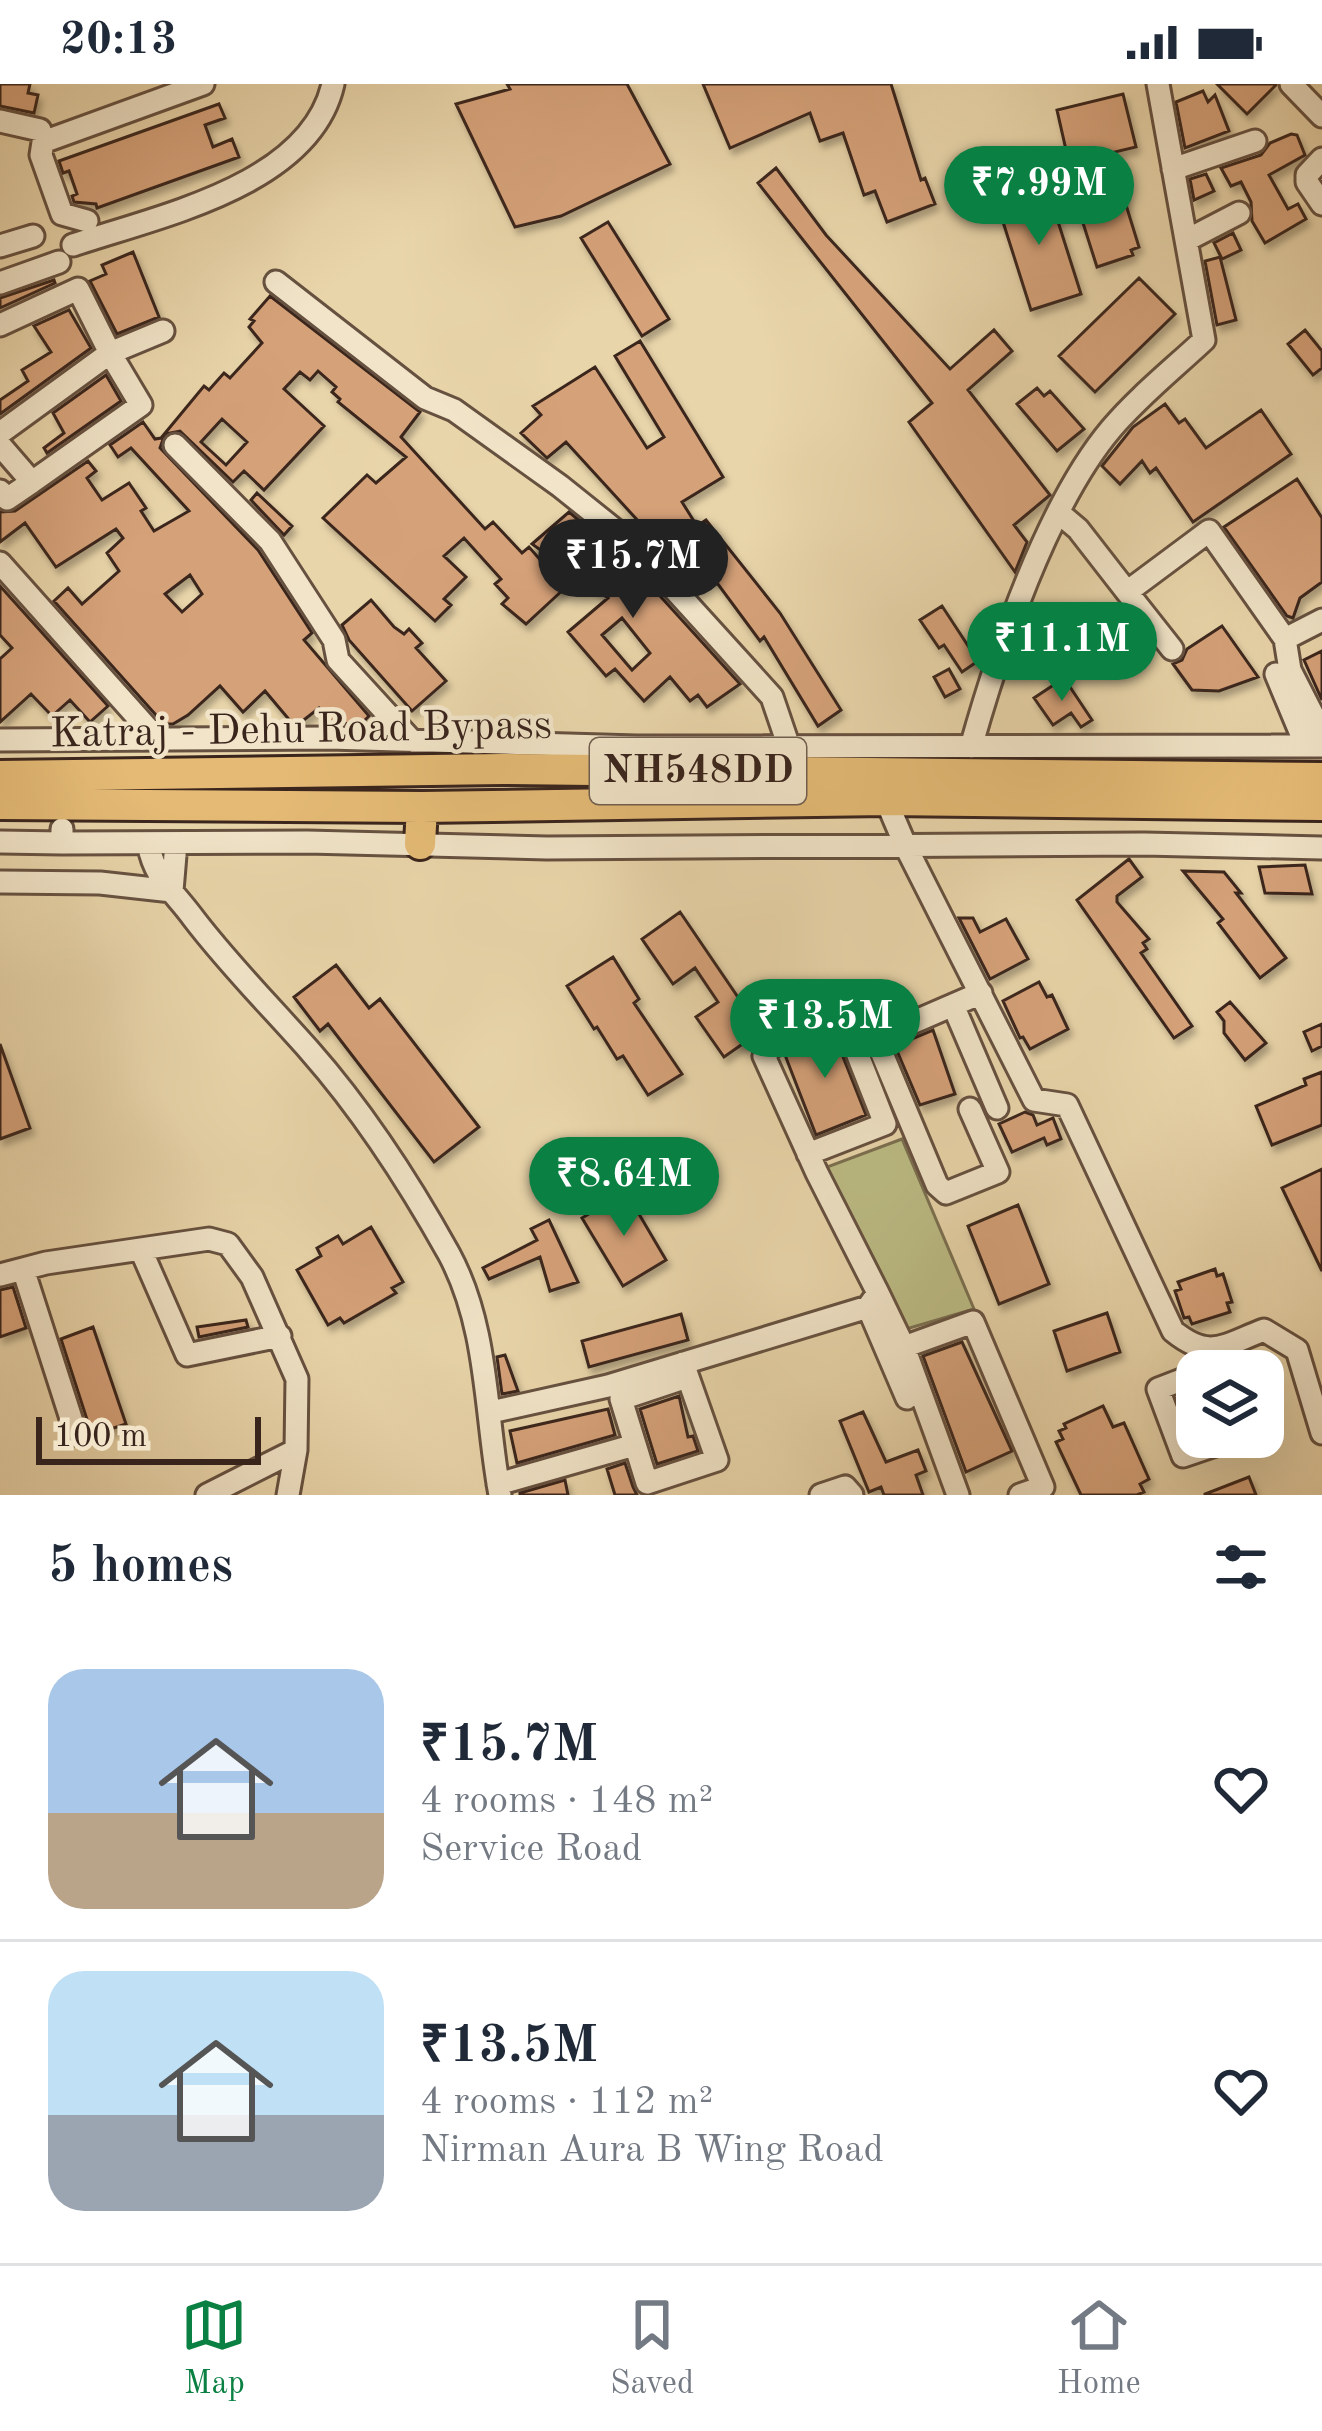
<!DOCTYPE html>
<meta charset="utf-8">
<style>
:root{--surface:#fff;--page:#f6f6f7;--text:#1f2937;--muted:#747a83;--line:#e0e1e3;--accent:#0b8043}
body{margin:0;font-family:"Old Standard TT",serif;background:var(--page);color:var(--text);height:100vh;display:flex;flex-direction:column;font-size:45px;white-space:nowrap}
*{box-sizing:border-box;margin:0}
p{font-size:39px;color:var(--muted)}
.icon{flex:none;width:66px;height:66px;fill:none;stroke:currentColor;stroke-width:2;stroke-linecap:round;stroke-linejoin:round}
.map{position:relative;height:1411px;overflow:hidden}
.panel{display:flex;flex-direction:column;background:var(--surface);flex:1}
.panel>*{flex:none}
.buttons{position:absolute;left:1176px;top:1266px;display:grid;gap:24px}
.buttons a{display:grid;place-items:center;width:108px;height:108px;border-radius:24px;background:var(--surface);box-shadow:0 12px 48px #0002;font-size:60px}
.scale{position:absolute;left:36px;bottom:30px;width:225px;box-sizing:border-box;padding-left:12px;border:6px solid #3a251d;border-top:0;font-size:33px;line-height:42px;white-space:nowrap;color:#3a251d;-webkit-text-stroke:9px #f1e4c8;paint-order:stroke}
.price{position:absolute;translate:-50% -102px;padding:0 27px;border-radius:42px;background:var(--accent);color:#fff;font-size:39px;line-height:78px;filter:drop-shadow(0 3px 6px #0008)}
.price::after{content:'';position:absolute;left:50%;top:72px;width:36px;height:27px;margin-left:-18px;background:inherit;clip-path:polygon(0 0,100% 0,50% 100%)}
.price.on{background:#222;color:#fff}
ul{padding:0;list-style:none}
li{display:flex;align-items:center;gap:36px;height:300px;padding:0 48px}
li+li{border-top:3px solid var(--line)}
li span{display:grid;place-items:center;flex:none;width:336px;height:240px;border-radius:36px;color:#555}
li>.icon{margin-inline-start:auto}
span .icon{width:144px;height:144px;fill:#fffc;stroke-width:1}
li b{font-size:51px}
h2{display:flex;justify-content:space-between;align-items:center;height:144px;padding:0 48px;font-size:51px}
.status{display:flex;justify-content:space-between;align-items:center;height:84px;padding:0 60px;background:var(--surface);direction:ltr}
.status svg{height:33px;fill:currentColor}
.tabs{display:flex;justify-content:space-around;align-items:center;height:168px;border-top:3px solid var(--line);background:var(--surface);font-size:33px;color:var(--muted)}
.tabs a{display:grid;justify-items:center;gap:6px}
.tabs .on{color:var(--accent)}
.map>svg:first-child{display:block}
.green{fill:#bcbc85;stroke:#7b7051;stroke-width:3}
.building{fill:#d5a179;stroke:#3a251d;stroke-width:3;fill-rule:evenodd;filter:url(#shadow)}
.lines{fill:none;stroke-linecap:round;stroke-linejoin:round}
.minor-casing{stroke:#665140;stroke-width:27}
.highway-casing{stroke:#3a251d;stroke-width:36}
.minor{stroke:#f1e4c8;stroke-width:21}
.highway{stroke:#e4ba75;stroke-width:30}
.labels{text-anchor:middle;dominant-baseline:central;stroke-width:9;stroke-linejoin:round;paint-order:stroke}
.shield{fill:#f1e4c8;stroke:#715e50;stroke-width:3}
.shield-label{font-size:39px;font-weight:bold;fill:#3a251d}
.street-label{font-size:42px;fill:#3a251d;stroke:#f1e4c8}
</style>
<div class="status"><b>20:13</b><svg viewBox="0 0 49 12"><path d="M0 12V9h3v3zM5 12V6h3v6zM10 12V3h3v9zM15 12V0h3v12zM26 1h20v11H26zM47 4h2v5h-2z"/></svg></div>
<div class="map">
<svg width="1322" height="1411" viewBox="0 0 1322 1411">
<defs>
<filter id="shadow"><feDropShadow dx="3.5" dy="6" stdDeviation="3" flood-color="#0004"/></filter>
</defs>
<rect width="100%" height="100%" fill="#e9d5aa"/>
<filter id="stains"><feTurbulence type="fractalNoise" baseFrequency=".00167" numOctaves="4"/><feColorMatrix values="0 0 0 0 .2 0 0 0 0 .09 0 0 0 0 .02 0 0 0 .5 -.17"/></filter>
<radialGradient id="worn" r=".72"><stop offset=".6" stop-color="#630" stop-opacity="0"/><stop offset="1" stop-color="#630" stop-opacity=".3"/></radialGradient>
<!-- green -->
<path class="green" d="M 902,1055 L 974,1225 L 903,1246 L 827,1083 Z"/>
<!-- building -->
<path class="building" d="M 0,0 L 30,0 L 28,9 L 38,11 L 34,29 L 0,22 Z
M 507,0 L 627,0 L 670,80 L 561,132 L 515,143 L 456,20 L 510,5 Z
M 703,0 L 891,0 L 921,96 L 925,94 L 935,120 L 887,138 L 875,107 L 864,111 L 843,49 L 820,57 L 810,29 L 730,64 Z
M 1217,0 L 1276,0 L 1276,1 L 1247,30 Z
M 1203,7 L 1208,18 L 1215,11 L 1229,47 L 1185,64 L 1176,18 Z
M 1123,10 L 1136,63 L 1069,79 L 1057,26 Z
M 219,20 L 225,34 L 205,41 L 213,63 L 232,55 L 239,73 L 97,124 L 96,120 L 74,118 L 72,112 L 77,110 L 69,87 L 63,89 L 59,77 Z
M 1291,50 L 1297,51 L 1305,71 L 1269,91 L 1288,125 L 1298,120 L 1306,135 L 1265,159 L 1252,137 L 1251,118 L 1241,98 L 1231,102 L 1221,84 L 1261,71 L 1270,59 Z
M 776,84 L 826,151 L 950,285 L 994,246 L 1012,267 L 968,306 L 1050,411 L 1014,441 L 1027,458 L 1015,488 L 909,338 L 932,319 L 758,99 Z
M 1206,90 L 1214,107 L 1194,116 L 1190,95 Z
M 1047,103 L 1081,210 L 1031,226 L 997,119 Z
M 1122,108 L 1139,163 L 1131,166 L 1133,171 L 1097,183 L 1076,117 Z
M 608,138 L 669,235 L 642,252 L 581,154 Z
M 1233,149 L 1241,166 L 1222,175 L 1214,159 Z
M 133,168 L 159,233 L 117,250 L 90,197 L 106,190 L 102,181 Z
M 1220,173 L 1236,236 L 1217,241 L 1205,177 Z
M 1139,194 L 1175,230 L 1095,308 L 1059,272 Z
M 54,196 L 55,199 L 0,224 L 0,214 Z
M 270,212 L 420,328 L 401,353 L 485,445 L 493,438 L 522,469 L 529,463 L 565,504 L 526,540 L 502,520 L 508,514 L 495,500 L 501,495 L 464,454 L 444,472 L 466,493 L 444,515 L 451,521 L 435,537 L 323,434 L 367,391 L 376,399 L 406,373 L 338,318 L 340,315 L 332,308 L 336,303 L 318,287 L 310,296 L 300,288 L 284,305 L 324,342 L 264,406 L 244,387 L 233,398 L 180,347 L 165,350 L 160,364 L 258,466 L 312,549 L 304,556 L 369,632 L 361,640 L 333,639 L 319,624 L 300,639 L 292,639 L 265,607 L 243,628 L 220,602 L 188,631 L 173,640 L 164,640 L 54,517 L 68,504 L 82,520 L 119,487 L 107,469 L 123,454 L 116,445 L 56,483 L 25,439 L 0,458 L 0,428 L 15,427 L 88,377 L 96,387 L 87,394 L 102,416 L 129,399 L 146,424 L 141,427 L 154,447 L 189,427 L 131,364 L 118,373 L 110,361 L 143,338 L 155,355 L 161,354 L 204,302 L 209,306 L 224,289 L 230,294 L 262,259 L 249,243 L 254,237 L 250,235 ZM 222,335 L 247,358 L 226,381 L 201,358 ZM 190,491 L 202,510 L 182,528 L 165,510 Z
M 69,226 L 91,264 L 0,330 L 0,316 L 28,297 L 22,286 L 51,268 L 34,242 Z
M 1305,246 L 1322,267 L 1322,284 L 1313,291 L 1288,260 Z
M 640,257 L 723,393 L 682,418 L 697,442 L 706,436 L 780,529 L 841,626 L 818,642 L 764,553 L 760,557 L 709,488 L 701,493 L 664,442 L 651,451 L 566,358 L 547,374 L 521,349 L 541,331 L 533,322 L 595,283 L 647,364 L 664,353 L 615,272 Z
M 106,291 L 121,317 L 47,369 L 44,364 L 64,349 L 53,329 Z
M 1037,304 L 1044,312 L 1050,307 L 1084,345 L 1057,367 L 1017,320 Z
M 1165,320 L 1179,339 L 1185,335 L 1206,364 L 1261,326 L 1291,370 L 1193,438 L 1156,384 L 1150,389 L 1142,377 L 1120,400 L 1102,382 L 1133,343 Z
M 1297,395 L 1322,434 L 1322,498 L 1300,514 L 1293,534 L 1287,532 L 1224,443 Z
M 257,409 L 292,442 L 284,451 L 251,416 Z
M 569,428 L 631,480 L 740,600 L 707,623 L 698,611 L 690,617 L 670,593 L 644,617 L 615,585 L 606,592 L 568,548 L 608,514 L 532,460 ZM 622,534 L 650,569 L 632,586 L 602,551 Z
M 0,502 L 108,622 L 90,638 L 70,616 L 52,632 L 31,610 L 0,638 L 0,575 L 12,564 L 0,551 Z
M 371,516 L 394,543 L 404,550 L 409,545 L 422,559 L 416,564 L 446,597 L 412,627 L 349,556 L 342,541 Z
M 942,522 L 978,577 L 962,588 L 944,561 L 939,564 L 920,536 Z
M 1123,527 L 1136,544 L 1089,579 L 1079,565 L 1104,549 L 1100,543 Z
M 1222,542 L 1258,593 L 1219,607 L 1192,606 L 1173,580 L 1182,576 L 1187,565 Z
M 1322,567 L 1322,616 L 1304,576 Z
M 949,585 L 960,605 L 945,613 L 934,593 Z
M 1064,594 L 1092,636 L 1081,643 L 1071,629 L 1053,641 L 1034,614 Z
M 1129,775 L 1142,793 L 1117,812 L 1117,818 L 1149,855 L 1143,859 L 1147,865 L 1141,869 L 1192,942 L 1174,954 L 1077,816 Z
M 1305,781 L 1312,810 L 1265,809 L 1259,783 Z
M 1183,787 L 1224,788 L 1241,809 L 1236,809 L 1286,874 L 1260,894 L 1218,839 L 1223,835 Z
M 680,828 L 761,947 L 724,973 L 696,933 L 718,918 L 695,884 L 673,900 L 642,855 Z
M 959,834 L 973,834 L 980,848 L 1006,835 L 1028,875 L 990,895 Z
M 613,873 L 639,915 L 634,919 L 682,990 L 648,1011 L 623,972 L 617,975 L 597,943 L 594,945 L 567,902 Z
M 336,881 L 369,924 L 380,915 L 479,1043 L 434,1078 L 328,940 L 320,947 L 294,913 Z
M 1039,898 L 1047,913 L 1052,911 L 1068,945 L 1030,965 L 1023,953 L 1020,954 L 1003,917 Z
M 1230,918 L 1266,959 L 1245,976 L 1224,949 L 1224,937 L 1217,928 Z
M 830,940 L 866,1031 L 816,1051 L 785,971 L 807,959 L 804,949 Z
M 1322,940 L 1322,962 L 1312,967 L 1304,948 Z
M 933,946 L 955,1010 L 920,1021 L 895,962 Z
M 0,960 L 30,1044 L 0,1055 Z
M 1322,988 L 1322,1041 L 1272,1061 L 1256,1022 L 1306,1001 L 1304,995 Z
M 1025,1028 L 1033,1031 L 1037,1041 L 1053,1034 L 1061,1055 L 1047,1061 L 1044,1054 L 1012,1068 L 999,1040 Z
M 1322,1085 L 1322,1187 L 1282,1104 Z
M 626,1108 L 666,1176 L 623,1202 L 582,1134 Z
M 1018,1121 L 1049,1200 L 999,1220 L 968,1142 Z
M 549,1136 L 578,1198 L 550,1207 L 540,1173 L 489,1195 L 483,1184 L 537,1156 L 531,1145 Z
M 371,1143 L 403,1198 L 392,1204 L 396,1209 L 344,1239 L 340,1234 L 328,1241 L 297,1186 L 321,1172 L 317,1164 L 338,1152 L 343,1160 Z
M 1215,1185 L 1217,1192 L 1223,1190 L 1232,1218 L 1227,1219 L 1230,1228 L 1192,1240 L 1189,1233 L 1184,1234 L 1175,1207 L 1181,1205 L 1178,1198 Z
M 13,1203 L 26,1244 L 0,1253 L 0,1206 Z
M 1107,1229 L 1120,1268 L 1067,1287 L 1054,1247 Z
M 681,1230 L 688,1256 L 589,1283 L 582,1257 Z
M 246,1236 L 248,1243 L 199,1253 L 197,1243 Z
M 93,1243 L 126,1340 L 92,1351 L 61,1255 Z
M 962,1258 L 1012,1367 L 966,1388 L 923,1272 Z
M 505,1271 L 518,1307 L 502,1310 L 497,1273 Z
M 1197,1306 L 1197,1351 L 1192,1353 L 1177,1314 Z
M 679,1312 L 688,1353 L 693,1352 L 698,1367 L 657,1380 L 640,1325 Z
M 1103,1322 L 1113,1343 L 1124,1339 L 1149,1395 L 1140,1400 L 1144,1408 L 1137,1411 L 1081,1411 L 1056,1358 L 1063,1355 L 1059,1347 L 1066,1344 L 1064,1340 Z
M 608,1325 L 615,1351 L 517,1379 L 510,1347 Z
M 863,1328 L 886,1378 L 918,1366 L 926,1387 L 916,1391 L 923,1411 L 884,1411 L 881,1403 L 869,1408 L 840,1337 Z
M 625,1379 L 633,1403 L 637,1411 L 615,1411 L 607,1385 Z
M 1249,1393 L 1256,1411 L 1205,1411 L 1205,1410 Z
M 565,1396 L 568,1411 L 520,1411 L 520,1409 Z"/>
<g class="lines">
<defs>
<path id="minor" d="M 1291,0 L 1322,32
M 0,37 L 40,46
M 1322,75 L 1307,91 L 1307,98 L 1322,120
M 1173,85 L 1255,57
M 87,137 L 62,130 L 41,71 L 43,58 L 203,0
M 1187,156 L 1239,129
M 73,161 C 158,132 310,102 333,0
M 0,162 L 33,152
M 276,198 L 425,314 L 454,326 L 560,402 L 635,462 L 772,613 L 789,663
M 0,199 L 59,178
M 0,241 L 78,205 L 110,269 L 163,247
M 0,349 L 110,269 L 141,321 L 32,398 L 0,361
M 175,361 L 270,457 L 334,556 L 338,576 L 412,657
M 0,407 L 7,415 L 32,398
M 1059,429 L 1078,445 L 1127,508
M 0,479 L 157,655
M 1322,536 L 1285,555 L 1290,586 L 1322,649
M 1172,565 L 1127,508 L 1209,447 L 1285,555
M 1276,590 L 1306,662
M 0,656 L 329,654 L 637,663 L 1322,662
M 971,663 C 998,567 1047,421 1111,345 C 1138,313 1173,285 1204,256 L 1158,0
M 886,716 L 906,763 L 1034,1016 L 1067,1021 L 1173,1247 C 1210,1277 1224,1261 1264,1246 L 1297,1266 L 1322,1349
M 62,745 L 62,759 L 307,758 L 547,764 L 1144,760 L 1322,764
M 0,758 L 62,759
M 148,759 C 155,796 173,806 194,835 C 230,882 270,922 309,966 C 362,1026 410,1100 449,1170 C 489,1244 485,1331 500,1411
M 0,798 L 100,799 L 172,807
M 172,807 L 176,759
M 953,921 L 997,1024
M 970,1025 L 998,1088 L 946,1109 L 937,1101 L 878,960 L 886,950 L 981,909
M 808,1070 L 885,1040 L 837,918 L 797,934 L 764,972 L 817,1089 L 878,1209 L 868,1223
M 141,1166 L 187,1271 L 280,1252
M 23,1185 L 76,1350
M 0,1191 L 46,1179 L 209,1155 L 228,1160 L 252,1193 L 297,1295 L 296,1366 L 288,1411
M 878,1209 L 904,1263 L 958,1411
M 868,1223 L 907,1314
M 904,1263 L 973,1238 L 1043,1403 L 1020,1411
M 683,1279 L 717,1376 L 647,1399 L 621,1315 L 684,1294
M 1197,1290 L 1158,1305 L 1183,1372 L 1239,1353
M 491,1328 L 608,1302 L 868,1223
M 498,1400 L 624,1364
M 207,1411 L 296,1366
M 821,1411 L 845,1403 L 852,1411"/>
<path id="highway" d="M 0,692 L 502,685 L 1322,694
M 0,720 L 422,723 L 886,716 L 1322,721
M 420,760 L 422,723"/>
</defs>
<!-- minor casing -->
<use href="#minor" class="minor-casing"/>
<!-- highway casing -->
<use href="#highway" class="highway-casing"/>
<!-- minor -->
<use href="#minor" class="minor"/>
<!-- highway -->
<use href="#highway" class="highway"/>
</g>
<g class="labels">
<!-- shield labels -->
<rect class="shield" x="590" y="654" width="216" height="66" rx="9"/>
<g class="shield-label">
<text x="698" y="687">NH548DD</text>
</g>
<!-- street labels -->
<g class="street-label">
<text transform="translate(301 647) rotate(-1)">Katraj - Dehu Road Bypass</text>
</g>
</g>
<rect width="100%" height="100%" filter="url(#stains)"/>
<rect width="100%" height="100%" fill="url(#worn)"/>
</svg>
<div class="buttons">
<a><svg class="icon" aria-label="layers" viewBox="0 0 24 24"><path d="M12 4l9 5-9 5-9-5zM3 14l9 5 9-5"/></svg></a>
</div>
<div class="scale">100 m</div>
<b class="price" style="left:1039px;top:164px">₹7.99M</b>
<b class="price on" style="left:633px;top:537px">₹15.7M</b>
<b class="price" style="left:1062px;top:620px">₹11.1M</b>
<b class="price" style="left:825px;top:997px">₹13.5M</b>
<b class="price" style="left:624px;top:1155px">₹8.64M</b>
</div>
<section class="panel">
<h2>5 homes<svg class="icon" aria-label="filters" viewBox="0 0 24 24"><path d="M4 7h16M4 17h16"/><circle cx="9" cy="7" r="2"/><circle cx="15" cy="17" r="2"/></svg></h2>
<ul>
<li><span style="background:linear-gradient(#a9c7e8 60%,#b9a48a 0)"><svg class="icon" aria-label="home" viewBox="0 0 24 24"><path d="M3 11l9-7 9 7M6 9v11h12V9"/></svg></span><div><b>₹15.7M</b><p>4 rooms · 148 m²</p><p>Service Road</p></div><svg class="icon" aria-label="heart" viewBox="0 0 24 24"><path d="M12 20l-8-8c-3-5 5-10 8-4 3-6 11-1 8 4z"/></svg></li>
<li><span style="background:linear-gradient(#bfe0f5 60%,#9aa5b1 0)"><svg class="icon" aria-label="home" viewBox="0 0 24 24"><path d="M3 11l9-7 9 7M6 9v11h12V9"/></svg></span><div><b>₹13.5M</b><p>4 rooms · 112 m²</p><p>Nirman Aura B Wing Road</p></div><svg class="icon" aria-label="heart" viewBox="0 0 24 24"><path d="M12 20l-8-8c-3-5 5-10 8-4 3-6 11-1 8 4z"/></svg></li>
</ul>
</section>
<nav class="tabs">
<a class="on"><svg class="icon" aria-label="map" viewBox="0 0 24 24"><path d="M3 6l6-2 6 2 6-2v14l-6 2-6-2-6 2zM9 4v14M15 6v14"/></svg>Map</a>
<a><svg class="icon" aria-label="saved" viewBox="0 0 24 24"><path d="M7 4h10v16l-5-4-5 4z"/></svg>Saved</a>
<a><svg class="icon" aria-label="home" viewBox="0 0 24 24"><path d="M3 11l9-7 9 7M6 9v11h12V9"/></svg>Home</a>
</nav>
